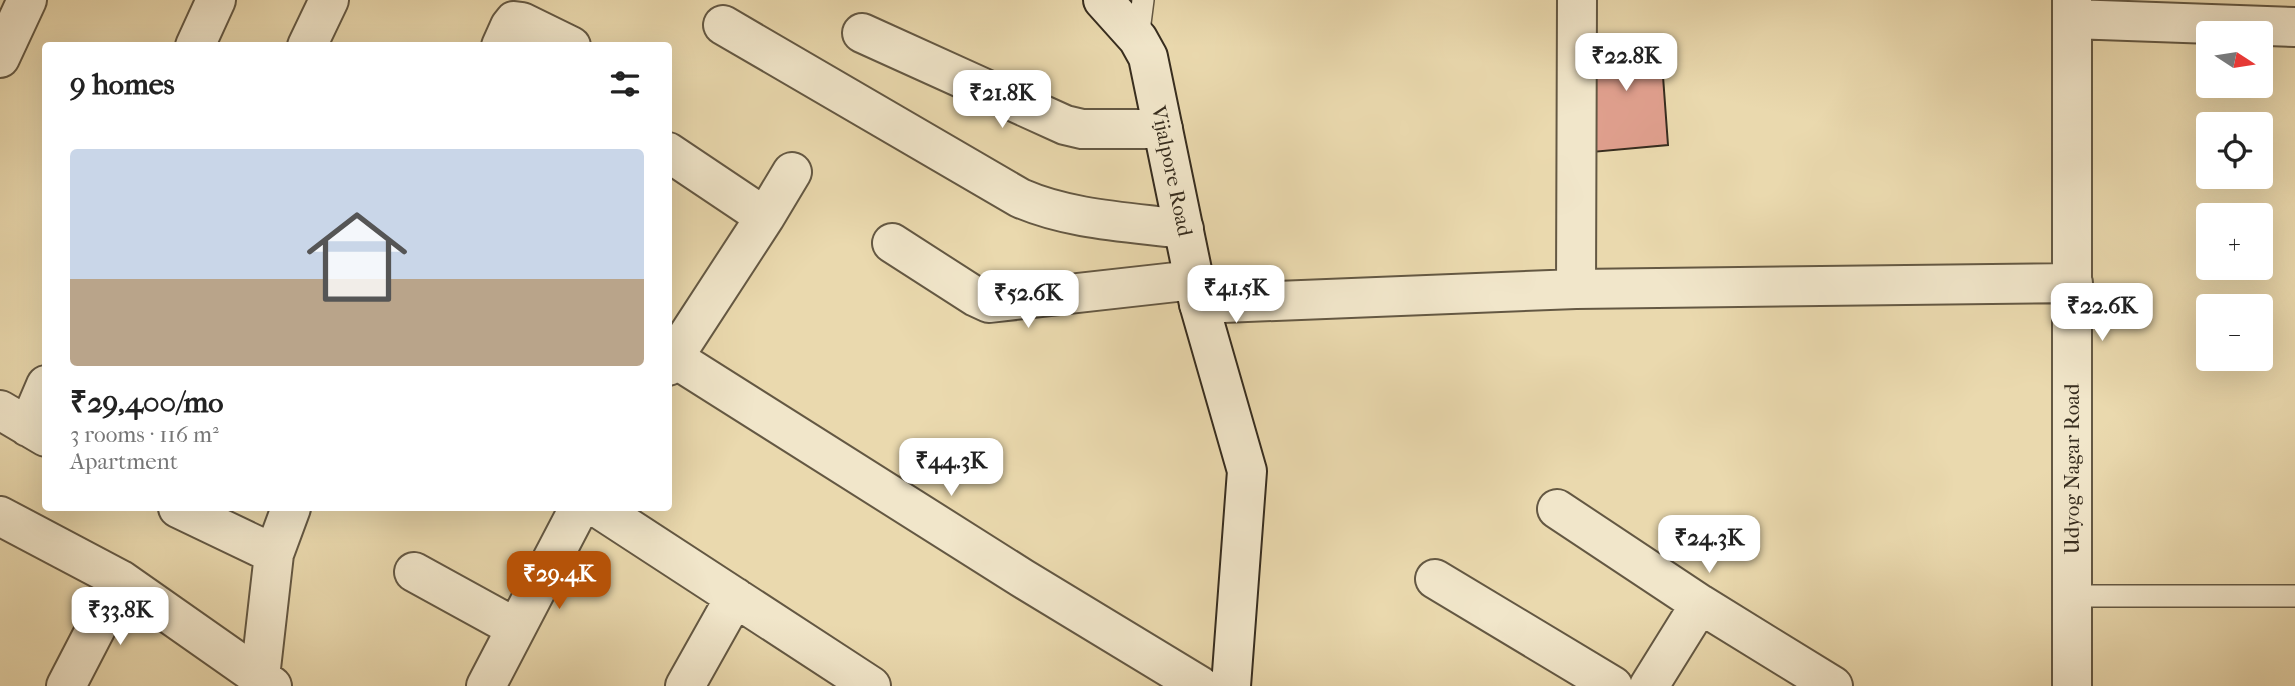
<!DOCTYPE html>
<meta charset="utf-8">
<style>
:root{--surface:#fff;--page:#f6f6f6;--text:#222;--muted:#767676;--line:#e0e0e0;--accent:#b45309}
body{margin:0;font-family:"IM FELL French Canon",serif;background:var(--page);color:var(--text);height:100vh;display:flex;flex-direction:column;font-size:26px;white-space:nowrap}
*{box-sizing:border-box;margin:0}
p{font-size:23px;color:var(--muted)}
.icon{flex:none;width:38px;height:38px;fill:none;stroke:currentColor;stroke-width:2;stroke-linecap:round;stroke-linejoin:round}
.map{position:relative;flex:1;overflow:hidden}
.details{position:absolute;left:42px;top:42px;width:630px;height:469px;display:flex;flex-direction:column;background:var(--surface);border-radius:7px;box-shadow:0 7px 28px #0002}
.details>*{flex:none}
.needle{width:46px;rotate:102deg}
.controls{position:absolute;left:2196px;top:21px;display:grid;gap:14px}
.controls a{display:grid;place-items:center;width:77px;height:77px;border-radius:7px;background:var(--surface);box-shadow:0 7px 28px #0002;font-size:35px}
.price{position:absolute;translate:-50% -60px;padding:0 16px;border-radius:14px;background:#fff;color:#222;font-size:23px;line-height:46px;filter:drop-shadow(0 2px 4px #0008)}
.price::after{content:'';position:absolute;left:50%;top:42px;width:21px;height:16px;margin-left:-10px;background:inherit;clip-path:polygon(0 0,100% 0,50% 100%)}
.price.current{background:var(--accent);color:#fff}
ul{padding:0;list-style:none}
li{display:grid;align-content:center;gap:14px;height:371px;padding:0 28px}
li+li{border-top:2px solid var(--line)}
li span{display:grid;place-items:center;height:217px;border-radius:7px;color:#555}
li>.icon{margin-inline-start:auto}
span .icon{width:126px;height:126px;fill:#fffc;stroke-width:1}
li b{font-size:30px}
h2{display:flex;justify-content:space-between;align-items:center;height:84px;padding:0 28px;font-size:30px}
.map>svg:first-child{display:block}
.building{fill:#df9f8d;stroke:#372d1f;stroke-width:2}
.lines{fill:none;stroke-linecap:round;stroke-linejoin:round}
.lane-casing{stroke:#645843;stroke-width:24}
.street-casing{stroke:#645843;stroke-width:42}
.secondary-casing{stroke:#372d1f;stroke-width:42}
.lane{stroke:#f1e6ca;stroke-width:21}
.street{stroke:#f1e6ca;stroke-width:38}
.secondary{stroke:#f1e6ca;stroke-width:38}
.labels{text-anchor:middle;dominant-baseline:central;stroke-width:5;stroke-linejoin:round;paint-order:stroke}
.street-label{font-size:21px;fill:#372d1f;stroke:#f1e6ca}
</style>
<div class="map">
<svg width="2295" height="686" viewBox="0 0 2295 686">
<rect width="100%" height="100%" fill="#ead9ae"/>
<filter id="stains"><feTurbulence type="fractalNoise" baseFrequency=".00286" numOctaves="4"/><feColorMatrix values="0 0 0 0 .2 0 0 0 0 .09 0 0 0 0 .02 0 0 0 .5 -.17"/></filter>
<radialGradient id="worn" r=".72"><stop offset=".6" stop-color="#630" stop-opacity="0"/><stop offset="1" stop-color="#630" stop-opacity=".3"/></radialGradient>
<!-- building -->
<path class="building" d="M 1660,35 L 1668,145 L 1592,152 L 1586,38 Z"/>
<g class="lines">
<defs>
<path id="lane" d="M 1138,39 L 1143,0
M 2072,596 L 2295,596"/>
<path id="street" d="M 2072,0 L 2072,686
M 2072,19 L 2295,27
M 723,25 L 1020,198 C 1070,220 1129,222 1184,229
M 862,33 L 1065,125 L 1082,129 L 1163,129
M 195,46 L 216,0
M 307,46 L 329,0
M 501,46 L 510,26 L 514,21 L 522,22 L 571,46
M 0,58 L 27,0
M 668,152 L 765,217
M 892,243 L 976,297 L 989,303 L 1194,280
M 1576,289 L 1577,0
M 1199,304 L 1576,289 L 2073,283
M 674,358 L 1022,578 L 1200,686
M 668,366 L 765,217 L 792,172
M 0,410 L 46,437
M 28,427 L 46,385
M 178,508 L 274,554
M 598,508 L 871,686
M 1557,509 L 1700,604 L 1833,686
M 0,516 L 121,580 L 272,686
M 414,572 L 516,628
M 1435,579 L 1613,686
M 260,677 L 274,554 L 291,508
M 66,686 L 121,580
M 486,686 L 579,508
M 685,686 L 735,597
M 1649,686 L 1700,604"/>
<path id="secondary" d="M 1103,0 L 1138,39 L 1148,57 L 1199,304 L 1247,471 L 1231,686"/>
</defs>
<!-- lane casing -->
<use href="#lane" class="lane-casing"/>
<!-- street casing -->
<use href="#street" class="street-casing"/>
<!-- secondary casing -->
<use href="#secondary" class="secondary-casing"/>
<!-- lane -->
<use href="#lane" class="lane"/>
<!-- street -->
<use href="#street" class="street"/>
<!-- secondary -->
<use href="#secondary" class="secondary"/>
</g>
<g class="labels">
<!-- street labels -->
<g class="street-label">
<text transform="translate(1172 171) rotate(78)">Vijalpore Road</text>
<text transform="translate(2072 469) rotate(-90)">Udyog Nagar Road</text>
</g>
</g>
<rect width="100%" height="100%" filter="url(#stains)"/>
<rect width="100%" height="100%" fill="url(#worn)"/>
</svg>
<div class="controls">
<a><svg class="needle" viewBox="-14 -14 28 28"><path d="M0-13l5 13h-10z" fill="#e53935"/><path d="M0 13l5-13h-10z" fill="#767676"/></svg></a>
<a><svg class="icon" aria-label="locate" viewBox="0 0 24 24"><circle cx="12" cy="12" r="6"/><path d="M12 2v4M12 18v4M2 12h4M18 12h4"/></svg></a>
<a>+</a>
<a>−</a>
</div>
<b class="price" style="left:1626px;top:93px">₹22.8K</b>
<b class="price" style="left:1002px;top:130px">₹21.8K</b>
<b class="price" style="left:1236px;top:325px">₹41.5K</b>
<b class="price" style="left:1028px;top:330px">₹52.6K</b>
<b class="price" style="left:2102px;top:343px">₹22.6K</b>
<b class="price" style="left:951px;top:498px">₹44.3K</b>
<b class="price" style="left:1709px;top:575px">₹24.3K</b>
<b class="price current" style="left:559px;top:611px">₹29.4K</b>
<b class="price" style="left:120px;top:647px">₹33.8K</b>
<section class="details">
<h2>9 homes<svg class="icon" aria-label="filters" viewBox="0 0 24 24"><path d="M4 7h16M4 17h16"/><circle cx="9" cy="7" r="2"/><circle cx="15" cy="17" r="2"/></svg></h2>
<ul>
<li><span style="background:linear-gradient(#c9d6e8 60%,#b9a48a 0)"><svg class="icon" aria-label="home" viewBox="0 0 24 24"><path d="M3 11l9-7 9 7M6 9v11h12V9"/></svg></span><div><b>₹29,400/mo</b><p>3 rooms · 116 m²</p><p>Apartment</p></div></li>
</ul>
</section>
</div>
